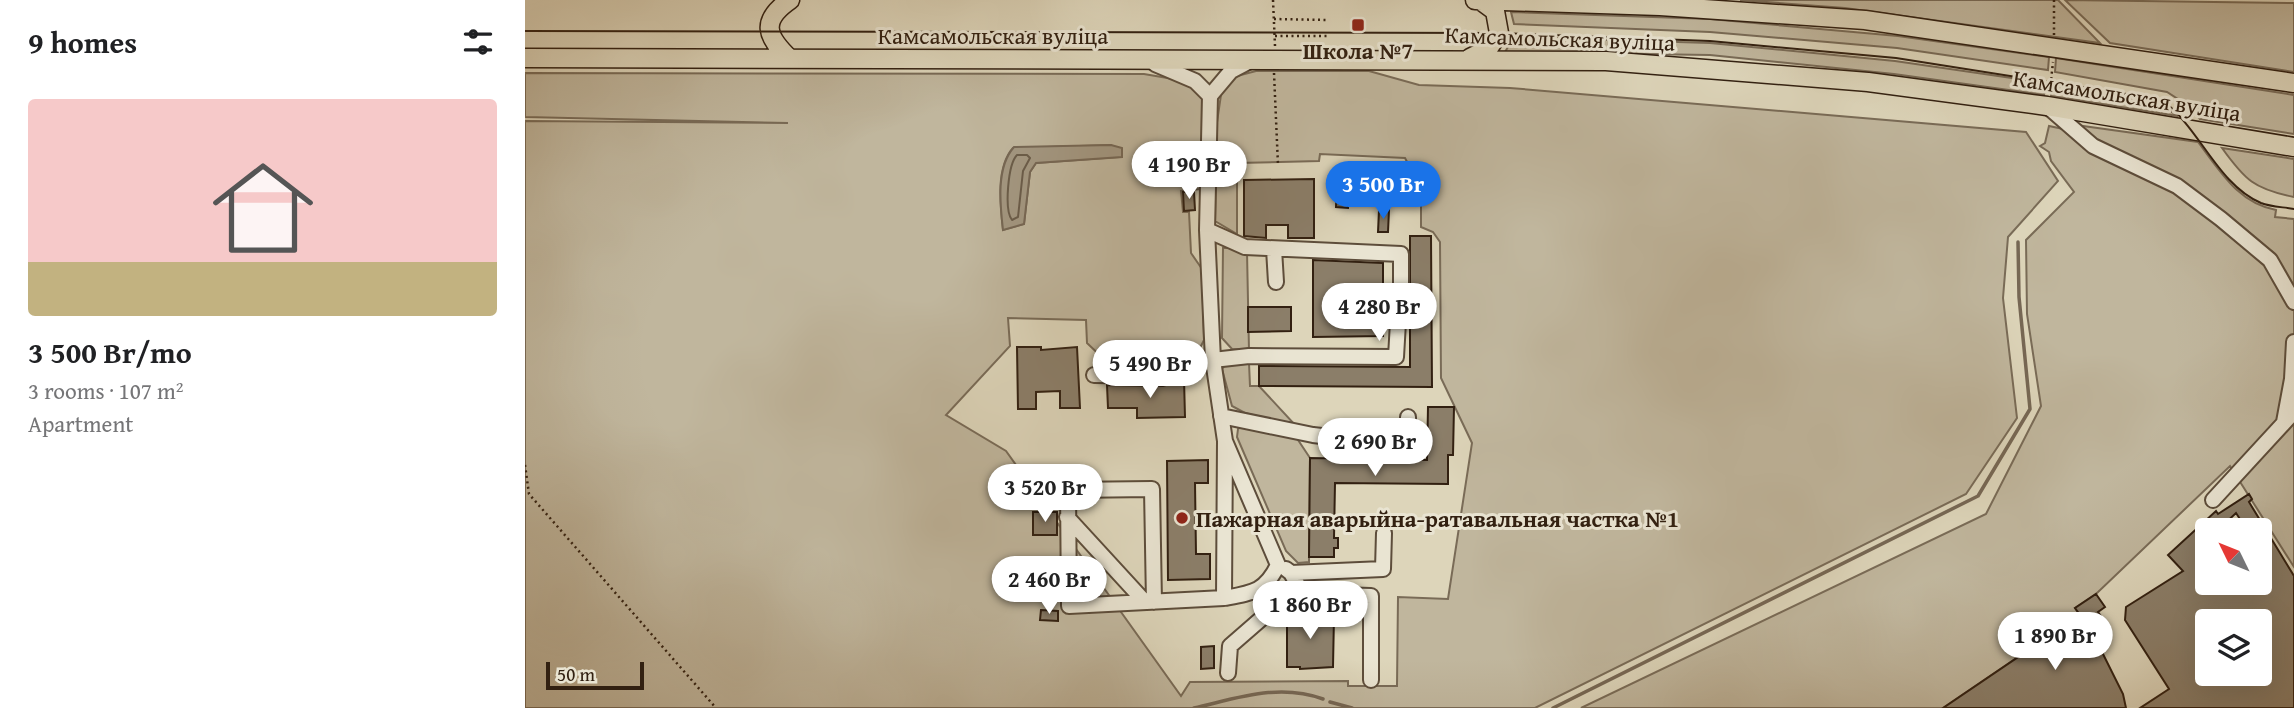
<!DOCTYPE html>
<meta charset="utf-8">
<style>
:root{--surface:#fff;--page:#f2f2f2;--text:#202124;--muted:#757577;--accent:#1a73e8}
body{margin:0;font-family:"Gentium Book Plus",serif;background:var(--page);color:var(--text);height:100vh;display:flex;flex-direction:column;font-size:26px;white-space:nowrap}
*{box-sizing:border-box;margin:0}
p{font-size:23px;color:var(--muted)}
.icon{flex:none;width:38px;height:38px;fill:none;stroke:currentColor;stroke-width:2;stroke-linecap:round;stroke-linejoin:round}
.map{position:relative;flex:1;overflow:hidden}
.sheet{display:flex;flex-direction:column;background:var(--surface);width:525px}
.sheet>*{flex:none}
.needle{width:46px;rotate:313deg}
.tools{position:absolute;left:1670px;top:518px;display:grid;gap:14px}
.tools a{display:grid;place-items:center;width:77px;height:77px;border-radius:7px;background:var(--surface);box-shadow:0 7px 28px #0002;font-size:35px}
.scale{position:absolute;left:21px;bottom:18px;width:98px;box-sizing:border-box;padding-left:7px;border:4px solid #322011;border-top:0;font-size:19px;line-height:24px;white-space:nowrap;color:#322011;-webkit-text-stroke:5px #e9e4d2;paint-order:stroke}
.price{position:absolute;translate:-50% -60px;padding:0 16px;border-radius:24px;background:#fff;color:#222;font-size:23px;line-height:46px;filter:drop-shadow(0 2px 4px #0008)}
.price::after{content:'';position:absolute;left:50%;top:42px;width:21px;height:16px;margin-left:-10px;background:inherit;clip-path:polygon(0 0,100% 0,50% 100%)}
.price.current{background:var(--accent);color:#fff}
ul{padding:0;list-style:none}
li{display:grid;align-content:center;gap:14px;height:371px;padding:0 28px}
li span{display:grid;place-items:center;height:217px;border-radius:7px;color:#555}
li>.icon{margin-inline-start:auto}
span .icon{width:126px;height:126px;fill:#fffc;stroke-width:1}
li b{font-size:30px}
h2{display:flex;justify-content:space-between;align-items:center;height:84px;padding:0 28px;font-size:30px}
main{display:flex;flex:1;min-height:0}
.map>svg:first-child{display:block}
.green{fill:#c0b69d;stroke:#796b57;stroke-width:2;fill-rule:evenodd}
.water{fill:#a39781;stroke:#766754;stroke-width:2}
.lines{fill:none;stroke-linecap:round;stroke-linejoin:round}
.shore{stroke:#6a5c49;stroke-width:2}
.stream{stroke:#766754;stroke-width:3.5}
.building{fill:#8b7e69;stroke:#322011;stroke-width:2;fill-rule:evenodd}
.minor-casing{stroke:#5d4d3b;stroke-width:18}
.major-casing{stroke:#322011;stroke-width:21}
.path{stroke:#322011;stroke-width:2.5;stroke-dasharray:2 3.5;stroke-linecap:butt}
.minor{stroke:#e9e4d2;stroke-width:14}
.major{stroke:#ddd5ba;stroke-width:18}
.tram{stroke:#322011;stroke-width:2}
.poi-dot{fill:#8f2418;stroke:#e9e4d2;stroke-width:2.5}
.labels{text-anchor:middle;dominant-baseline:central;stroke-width:6;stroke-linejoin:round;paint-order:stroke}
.street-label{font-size:23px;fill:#322011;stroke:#e9e4d2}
.poi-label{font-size:23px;font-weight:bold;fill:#322011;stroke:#e9e4d2}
</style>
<main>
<section class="sheet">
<h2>9 homes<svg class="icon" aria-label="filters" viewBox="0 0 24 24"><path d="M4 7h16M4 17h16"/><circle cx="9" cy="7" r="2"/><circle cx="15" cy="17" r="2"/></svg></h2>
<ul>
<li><span style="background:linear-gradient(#f6c9c9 75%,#c2b280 0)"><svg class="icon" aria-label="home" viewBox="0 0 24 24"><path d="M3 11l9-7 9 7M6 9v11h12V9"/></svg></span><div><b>3 500 Br/mo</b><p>3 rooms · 107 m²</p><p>Apartment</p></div></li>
</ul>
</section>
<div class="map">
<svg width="1769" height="708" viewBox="0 0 1769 708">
<rect width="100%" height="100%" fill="#ddd5ba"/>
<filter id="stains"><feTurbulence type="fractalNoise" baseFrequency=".00286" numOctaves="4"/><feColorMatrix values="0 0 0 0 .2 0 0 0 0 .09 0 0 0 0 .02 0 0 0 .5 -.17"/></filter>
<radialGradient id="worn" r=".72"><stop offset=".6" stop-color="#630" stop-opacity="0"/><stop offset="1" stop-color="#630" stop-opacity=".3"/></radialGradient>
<!-- green -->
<path class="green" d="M 1215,0 L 1533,0 L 1575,43 L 1320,8 Z
M 1540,0 L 1769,3 L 1769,72 L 1585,43 Z
M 986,12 L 1185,19 L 1373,36 L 1524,57 L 1523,70 L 1372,48 L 1185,32 L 989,24 Z
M 989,37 L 1185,43 L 1370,61 L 1521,83 L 1519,95 L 1369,74 L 1185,55 L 980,52 Z
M 1531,58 L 1769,95 L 1769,134 L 1675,119 L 1662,105 L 1642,92 L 1530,72 Z
M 731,71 L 844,71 L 894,85 L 985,88 L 1501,132 L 1533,181 L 1483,237 L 1478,298 L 1492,418 L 1441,494 L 1010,708 L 0,708 L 0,121 L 263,123 L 0,117 L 0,73 L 619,74 L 660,81 L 679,95 L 675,189 L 656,191 L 658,212 L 664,212 L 666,253 L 677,269 L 679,340 L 673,352 L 661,361 L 584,364 L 562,343 L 561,320 L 483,318 L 485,346 L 421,415 L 481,451 L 656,696 L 665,682 L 823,681 L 823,686 L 872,686 L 873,597 L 923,599 L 947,443 L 916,378 L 915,242 L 908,232 L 896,227 L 896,188 L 880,158 L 795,154 L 794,161 L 712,163 L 712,234 L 690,221 L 692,122 L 697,88 L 712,76 ZM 586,145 L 596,157 L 511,163 L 505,172 L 499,224 L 478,230 C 475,204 471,167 488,148 Z
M 1528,84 C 1570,90 1619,90 1653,116 L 1526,96 Z
M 1551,125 L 1673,142 C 1695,171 1713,203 1751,210 L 1750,217 L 1769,219 L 1769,567 L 1705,466 L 1571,594 L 1550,608 L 1555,615 L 1418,708 L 1056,708 L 1461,514 L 1516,406 L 1502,314 L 1501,240 L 1549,192 L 1526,161 L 1524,152 L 1515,146 L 1520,143 L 1524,126 L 1552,132 Z
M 1697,148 L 1769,159 L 1769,197 C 1729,189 1720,180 1697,148 Z
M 698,248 L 716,248 L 722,252 L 724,350 L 707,349 L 697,338 Z
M 724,363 L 725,386 L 734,386 L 771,426 L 720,413 L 707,406 L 697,369 L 700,365 Z
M 718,425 L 769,434 L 785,458 L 784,562 L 773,563 L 761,551 L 712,437 L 713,429 Z"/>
<!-- water -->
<path class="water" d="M 586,145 L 597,148 L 597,157 L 511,163 L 505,172 L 499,224 L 478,230 C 475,204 471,167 489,147 Z"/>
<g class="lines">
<!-- shore -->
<path class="shore" d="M 492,155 L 502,155 L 505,158 L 498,171 L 493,217 L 487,220 C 479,210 483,164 492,155 Z"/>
<!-- stream -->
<path class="stream" d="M 805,702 L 827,708
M 669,708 C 713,698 754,683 798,699
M 1028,708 L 1453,496 L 1505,409 L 1494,297 L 1493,242"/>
</g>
<!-- building -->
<path class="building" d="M 789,179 L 789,238 L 763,238 L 763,225 L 741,225 L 741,238 L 719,236 L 719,180 Z
M 812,179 L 824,180 L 823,208 L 811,207 Z
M 658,192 L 669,192 L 670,210 L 659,211 Z
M 854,210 L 864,210 L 863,232 L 853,232 Z
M 885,236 L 906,236 L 907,387 L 734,386 L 734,366 L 885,367 Z
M 788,260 L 858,263 L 858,336 L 788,337 Z
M 723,307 L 766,307 L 766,331 L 723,332 Z
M 492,347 L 516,347 L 516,350 L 552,347 L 555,408 L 535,408 L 535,391 L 511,392 L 511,409 L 493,409 Z
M 659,379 L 660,417 L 612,418 L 612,408 L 583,408 L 582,385 L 638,386 Z
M 903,407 L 929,407 L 928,455 L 923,455 L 923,484 L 810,483 L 809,538 L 813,538 L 813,548 L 809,548 L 809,557 L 784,557 L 785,458 L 902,460 Z
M 683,460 L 683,483 L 670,483 L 671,554 L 685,554 L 685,579 L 643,580 L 642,461 Z
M 1724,494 L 1727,499 L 1724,502 L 1769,576 L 1769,708 L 1615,708 L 1644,689 L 1600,620 L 1601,607 L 1658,571 L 1643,555 L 1691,511 L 1693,514 ZM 1711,513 L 1722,530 L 1734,530 L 1734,549 L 1744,564 L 1734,570 L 1734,583 L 1682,583 L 1682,530 L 1693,530 ZM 1682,621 L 1734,621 L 1734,674 L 1682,674 Z
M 508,512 L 532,512 L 532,535 L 508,535 Z
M 1571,594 L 1580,607 L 1573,612 L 1583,626 L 1569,636 L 1598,694 L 1601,708 L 1418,708 L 1555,615 L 1550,608 Z
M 516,610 L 533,611 L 533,621 L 515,620 Z
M 781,612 L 809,616 L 808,667 L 775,669 L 775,667 L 762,667 L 762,616 L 781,616 Z
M 689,646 L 689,668 L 676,669 L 676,647 Z"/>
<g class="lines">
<defs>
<path id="minor" d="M 630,64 L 670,81 L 685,96
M 1522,106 L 1568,146 L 1652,186 L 1696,219 L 1745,260 L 1769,302
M 682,230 L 720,247 L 876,254 L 876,294
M 749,249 L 751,282
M 569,375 L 638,376 L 688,360 L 724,356 L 871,357 L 873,322
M 696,416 L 788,435 L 883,446 L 883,417
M 1759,422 L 1767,379 L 1769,342
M 700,441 L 699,598 C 727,593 740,592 753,565 L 700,441 L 688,360 L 682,230 L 685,96 L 706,71 L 725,61
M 1688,500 L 1769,412
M 542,517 L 620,602
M 761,569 L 766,573 L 858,569 L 859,533
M 766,573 L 778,594 L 846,596 L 846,680
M 629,602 L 627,489 L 543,490 L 544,606 C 596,603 647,601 699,598
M 703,673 L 705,646 L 736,619 L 742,610 L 734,589"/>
<path id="major" d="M 265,0 C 235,21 241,36 265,59
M 950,0 L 1135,6 L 1340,20 L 1769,83
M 0,58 L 1081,61 L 1343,82 L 1522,106 L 1769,147
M 945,58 L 963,49 L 974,33 L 970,11 L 955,0"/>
</defs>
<!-- minor casing -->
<use href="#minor" class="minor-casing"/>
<!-- major casing -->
<use href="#major" class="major-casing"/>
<!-- path -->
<path class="path" d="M 748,0 L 750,46
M 749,19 L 802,20
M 1529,35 L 1529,0
M 750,36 L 802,36
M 749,73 L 753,165
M 1525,90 L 1528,62
M 0,465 L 4,494 L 191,708"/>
<!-- minor -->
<use href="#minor" class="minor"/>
<!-- major -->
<use href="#major" class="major"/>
<!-- tram -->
<path class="tram" d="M 0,31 L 974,33 L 1185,41 L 1371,58 L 1637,100 C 1675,128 1692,184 1736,203 C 1746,207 1759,207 1769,209"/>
</g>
<!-- markers -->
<g class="poi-dot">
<rect x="826" y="18" width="14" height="14" rx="3.5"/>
<circle cx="657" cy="518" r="7"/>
</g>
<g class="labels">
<!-- street labels -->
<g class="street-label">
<text x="468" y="35">Камсамольская вуліца</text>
<text transform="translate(1035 38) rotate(2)">Камсамольская вуліца</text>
<text transform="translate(1602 95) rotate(9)">Камсамольская вуліца</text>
</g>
<!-- poi labels -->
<g class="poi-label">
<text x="833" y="50">Школа №7</text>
<text x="671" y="518" text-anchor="start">Пажарная аварыйна-ратавальная частка №1</text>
</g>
</g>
<rect width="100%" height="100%" filter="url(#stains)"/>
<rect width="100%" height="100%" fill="url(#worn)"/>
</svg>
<div class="tools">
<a><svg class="needle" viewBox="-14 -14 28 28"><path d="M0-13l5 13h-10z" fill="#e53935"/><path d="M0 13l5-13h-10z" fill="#757577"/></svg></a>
<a><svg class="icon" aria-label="layers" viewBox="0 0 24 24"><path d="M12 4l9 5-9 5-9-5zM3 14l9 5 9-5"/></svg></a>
</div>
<div class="scale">50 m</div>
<b class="price" style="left:664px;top:201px">4 190 Br</b>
<b class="price current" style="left:858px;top:221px">3 500 Br</b>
<b class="price" style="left:854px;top:343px">4 280 Br</b>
<b class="price" style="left:625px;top:400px">5 490 Br</b>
<b class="price" style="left:850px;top:478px">2 690 Br</b>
<b class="price" style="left:520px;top:524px">3 520 Br</b>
<b class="price" style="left:524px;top:616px">2 460 Br</b>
<b class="price" style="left:785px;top:641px">1 860 Br</b>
<b class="price" style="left:1530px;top:672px">1 890 Br</b>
</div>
</main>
